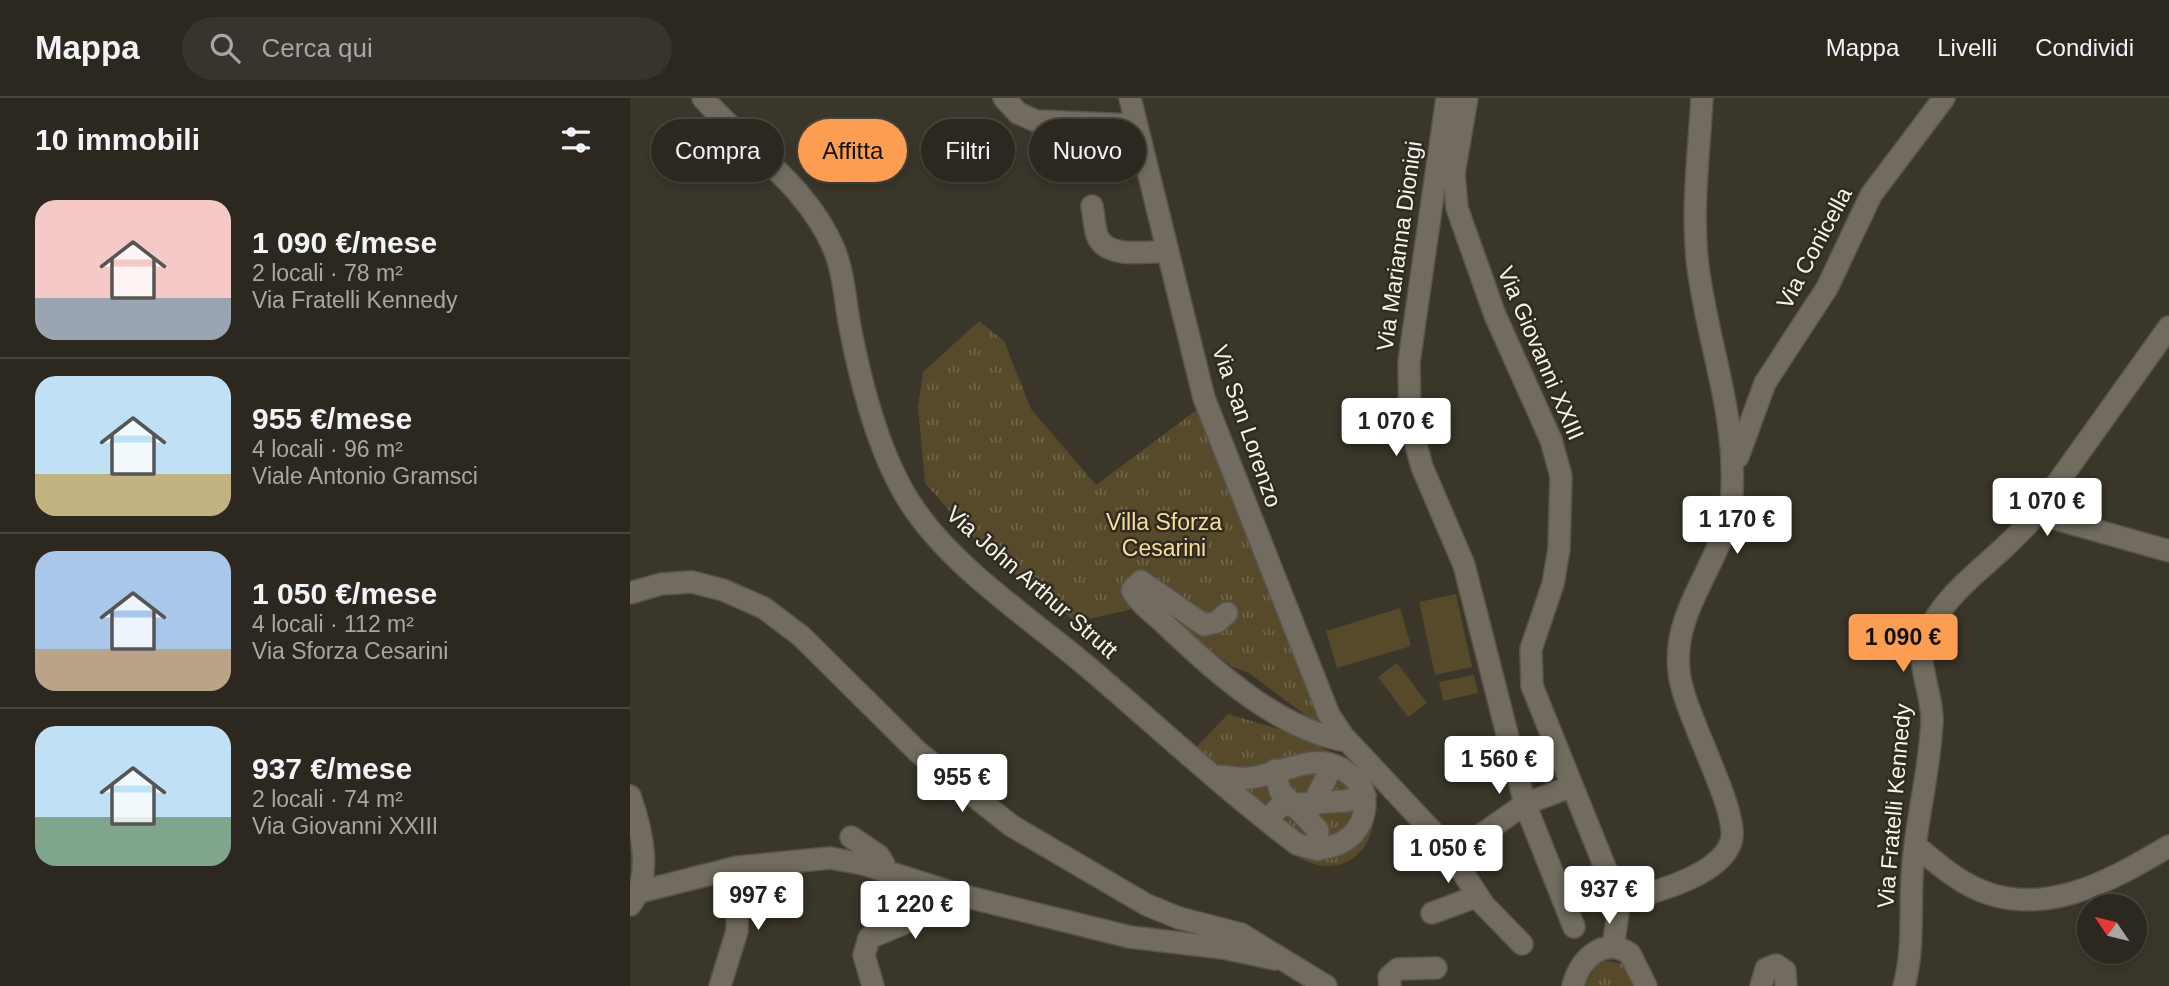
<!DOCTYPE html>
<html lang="it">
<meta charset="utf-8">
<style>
:root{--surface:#2c2820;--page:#38342d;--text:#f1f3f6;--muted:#a6a6a5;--line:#48443e;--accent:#fc9e52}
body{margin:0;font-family:Helvetica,sans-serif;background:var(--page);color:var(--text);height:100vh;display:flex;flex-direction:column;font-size:26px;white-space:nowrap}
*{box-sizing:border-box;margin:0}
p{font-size:23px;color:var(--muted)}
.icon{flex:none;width:38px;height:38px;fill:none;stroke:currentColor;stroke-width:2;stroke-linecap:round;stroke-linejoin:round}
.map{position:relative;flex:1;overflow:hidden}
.details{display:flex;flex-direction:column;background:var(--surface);width:630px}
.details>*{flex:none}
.hud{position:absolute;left:21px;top:21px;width:665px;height:63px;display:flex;gap:14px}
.needle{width:46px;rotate:305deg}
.controls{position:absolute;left:1447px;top:796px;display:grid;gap:14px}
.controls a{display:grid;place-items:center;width:70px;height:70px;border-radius:50%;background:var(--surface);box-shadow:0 4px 10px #0003,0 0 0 2px var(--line);font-size:35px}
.price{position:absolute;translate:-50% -60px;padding:0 16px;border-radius:7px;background:#fff;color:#222;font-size:23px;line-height:46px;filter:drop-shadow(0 2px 4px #0008)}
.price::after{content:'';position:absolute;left:50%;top:42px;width:21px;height:16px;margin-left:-10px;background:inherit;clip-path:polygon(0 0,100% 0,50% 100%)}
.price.on{background:var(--accent);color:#111}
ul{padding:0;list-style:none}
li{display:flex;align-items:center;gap:21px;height:175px;padding:0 35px}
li+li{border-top:2px solid var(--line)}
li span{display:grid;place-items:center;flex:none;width:196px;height:140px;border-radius:21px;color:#555}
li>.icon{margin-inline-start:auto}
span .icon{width:84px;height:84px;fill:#fffc;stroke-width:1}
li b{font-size:30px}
h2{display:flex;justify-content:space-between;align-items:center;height:84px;padding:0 35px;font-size:30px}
.pill{padding:0 24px;border-radius:32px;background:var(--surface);box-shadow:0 4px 10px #0003,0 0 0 2px var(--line);font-size:24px;line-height:63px}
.pill.on{background:var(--accent);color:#111}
header{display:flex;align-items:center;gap:42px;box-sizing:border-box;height:98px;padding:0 35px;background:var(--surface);border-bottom:2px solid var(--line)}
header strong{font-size:33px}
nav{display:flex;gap:38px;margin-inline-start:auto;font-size:24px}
.search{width:490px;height:63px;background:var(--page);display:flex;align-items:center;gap:18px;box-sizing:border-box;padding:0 24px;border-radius:38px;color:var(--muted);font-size:26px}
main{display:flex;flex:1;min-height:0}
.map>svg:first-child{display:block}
.park{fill:url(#park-tufts)}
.pitch{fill:#574a2b}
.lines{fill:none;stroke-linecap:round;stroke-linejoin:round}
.minor-casing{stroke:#58554a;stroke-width:24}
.minor{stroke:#716c5f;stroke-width:21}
.labels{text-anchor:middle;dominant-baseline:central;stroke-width:5;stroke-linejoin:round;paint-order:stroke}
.street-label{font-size:23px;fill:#f6f3eb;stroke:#302b20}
.park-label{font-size:23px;fill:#f9de9a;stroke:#302b20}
</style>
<header>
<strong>Mappa</strong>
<div class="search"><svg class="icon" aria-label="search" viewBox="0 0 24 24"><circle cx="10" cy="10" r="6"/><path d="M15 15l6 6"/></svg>Cerca qui</div>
<nav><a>Mappa</a><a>Livelli</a><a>Condividi</a></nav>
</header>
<main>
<section class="details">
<h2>10 immobili<svg class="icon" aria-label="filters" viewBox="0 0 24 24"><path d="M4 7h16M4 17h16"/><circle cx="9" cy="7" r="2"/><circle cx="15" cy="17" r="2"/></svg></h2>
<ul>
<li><span style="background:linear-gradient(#f6c9c9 70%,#9aa5b1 0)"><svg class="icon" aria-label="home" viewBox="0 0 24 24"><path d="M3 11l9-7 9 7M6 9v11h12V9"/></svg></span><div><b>1 090 €/mese</b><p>2 locali · 78 m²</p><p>Via Fratelli Kennedy</p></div></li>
<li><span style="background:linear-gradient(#bfe0f5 70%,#c2b280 0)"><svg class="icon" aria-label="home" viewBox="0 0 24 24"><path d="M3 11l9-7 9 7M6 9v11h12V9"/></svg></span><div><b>955 €/mese</b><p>4 locali · 96 m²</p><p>Viale Antonio Gramsci</p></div></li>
<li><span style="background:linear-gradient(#a9c7e8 70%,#b9a48a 0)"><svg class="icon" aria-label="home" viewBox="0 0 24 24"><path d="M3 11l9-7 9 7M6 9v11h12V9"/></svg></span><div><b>1 050 €/mese</b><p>4 locali · 112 m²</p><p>Via Sforza Cesarini</p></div></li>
<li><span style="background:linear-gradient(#bfe0f5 65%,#7fa58c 0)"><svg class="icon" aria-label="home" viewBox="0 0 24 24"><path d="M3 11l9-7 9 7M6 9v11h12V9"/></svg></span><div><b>937 €/mese</b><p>2 locali · 74 m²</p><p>Via Giovanni XXIII</p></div></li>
</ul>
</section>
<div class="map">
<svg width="1539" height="888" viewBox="0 0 1539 888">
<defs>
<pattern id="park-tufts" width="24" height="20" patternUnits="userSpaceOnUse" patternTransform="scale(1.75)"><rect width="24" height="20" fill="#574a2b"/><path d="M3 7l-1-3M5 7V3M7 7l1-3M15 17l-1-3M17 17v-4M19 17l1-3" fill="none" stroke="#70654a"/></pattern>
</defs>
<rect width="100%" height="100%" fill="#3a362a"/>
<!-- park -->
<path class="park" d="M 349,223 L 374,243 L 401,311 L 466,387 L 568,311 L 693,620 L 690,628 L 619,575 L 603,569 L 582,554 L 571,568 L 502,511 L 446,524 L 354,452 L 295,385 L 288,309 L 293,274 Z
M 598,616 C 643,630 694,640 727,676 C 765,716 734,785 678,764 C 650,753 584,680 559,657 Z
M 975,863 L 994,866 L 1008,888 L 954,888 L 966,868 Z"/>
<!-- pitch -->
<path class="pitch" d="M 826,496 L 842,569 L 805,577 L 789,504 Z
M 770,510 L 781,548 L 707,570 L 696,533 Z
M 767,565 L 797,605 L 778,619 L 748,579 Z
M 844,577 L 848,595 L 813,603 L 809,584 Z"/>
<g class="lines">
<defs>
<path id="minor" d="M 73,0 C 117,50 177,87 204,151 C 214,175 215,203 220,229 C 231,286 248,354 279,403 C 318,466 397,518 453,565 C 524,625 593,690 667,746 C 706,762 746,731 732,689 C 695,643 663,675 619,680 C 609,681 596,678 586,678
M 374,0 L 388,15 L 406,23 L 504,27
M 500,0 L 574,300 L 699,617 L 713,638 L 814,746 L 854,807 L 892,846
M 817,0 L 779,264 L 780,325 L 792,369 L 834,467 L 895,706 L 944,829
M 837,0 L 824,75 L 827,110 L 865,217 L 921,342 L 931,378 L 929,451 L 923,486 L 901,551 L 902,588 L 983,789 L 988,815 L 983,849
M 462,108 C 464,118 464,128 467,137 C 475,161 517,154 536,153
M 1108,359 L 1135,285 L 1197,190 L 1241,97 L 1314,0
M 1432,392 L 1423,405 L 1424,417 L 1429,422 L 1539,453
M 0,495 L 31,486 L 62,484 L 93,492 L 134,510 L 171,538 L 289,655 L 382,728 L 517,807 L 549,820 L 611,836 L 696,888
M 597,515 L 587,524 L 574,527 L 511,483 L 502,492 C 509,505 524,516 535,526 C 584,573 649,632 717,643
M 645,672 L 650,693 L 688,732 L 687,752
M 0,698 C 11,730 24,778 0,807
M 678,715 L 703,667
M 638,722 L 651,707 L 715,703 L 735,698
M 221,739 L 249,758 L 254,766
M 1285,747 C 1302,761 1318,776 1337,786 C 1407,825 1479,784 1539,748
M 822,757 L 895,706 L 942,688
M 9,794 L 108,769 L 200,760 L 233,766 L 330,797 L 500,839 L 593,850 L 645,861
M 988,804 C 1021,795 1089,779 1101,744 C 1111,714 1053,616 1049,574 C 1041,506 1100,459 1102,394 C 1106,314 1078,247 1068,169 C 1061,114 1069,55 1072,0
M 802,815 L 848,798
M 90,888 L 107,833 L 108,769
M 243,888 L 234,857 L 239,840 L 292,818 L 330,797
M 760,888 L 759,879 L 768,871 L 806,870
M 943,888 C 949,862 974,837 1000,856 L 1016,888
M 1131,888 L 1136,871 L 1146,867 L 1155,873 L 1156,888
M 1274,888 C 1285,848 1279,806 1283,766 C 1287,718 1300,671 1302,623 C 1303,594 1283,563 1297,535 C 1321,486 1368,462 1401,422 L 1539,229"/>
</defs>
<!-- minor casing -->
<use href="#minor" class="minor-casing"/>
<!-- minor -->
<use href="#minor" class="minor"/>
</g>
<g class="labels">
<!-- street labels -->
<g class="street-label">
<text transform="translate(769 148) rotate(-82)">Via Marianna Dionigi</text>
<text transform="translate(1184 150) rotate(-62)">Via Conicella</text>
<text transform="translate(911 255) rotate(67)">Via Giovanni XXIII</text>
<text transform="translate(617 328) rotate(71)">Via San Lorenzo</text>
<text transform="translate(402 484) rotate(41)">Via John Arthur Strutt</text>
<text transform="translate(1264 708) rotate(-85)">Via Fratelli Kennedy</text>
</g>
<!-- park labels -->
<g class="park-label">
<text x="534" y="424">Villa Sforza<tspan x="534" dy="26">Cesarini</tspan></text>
</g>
</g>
</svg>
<div class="controls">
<a><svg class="needle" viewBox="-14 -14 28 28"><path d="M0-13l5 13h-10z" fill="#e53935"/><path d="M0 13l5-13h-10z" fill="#a6a6a5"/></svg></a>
</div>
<b class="price" style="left:766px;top:360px">1 070 €</b>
<b class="price" style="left:1417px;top:440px">1 070 €</b>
<b class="price" style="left:1107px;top:458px">1 170 €</b>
<b class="price on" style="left:1273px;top:576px">1 090 €</b>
<b class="price" style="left:869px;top:698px">1 560 €</b>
<b class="price" style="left:332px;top:716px">955 €</b>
<b class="price" style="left:818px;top:787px">1 050 €</b>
<b class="price" style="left:979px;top:828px">937 €</b>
<b class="price" style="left:128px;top:834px">997 €</b>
<b class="price" style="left:285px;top:843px">1 220 €</b>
<div class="hud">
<a class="pill">Compra</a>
<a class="pill on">Affitta</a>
<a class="pill">Filtri</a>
<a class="pill">Nuovo</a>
</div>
</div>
</main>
